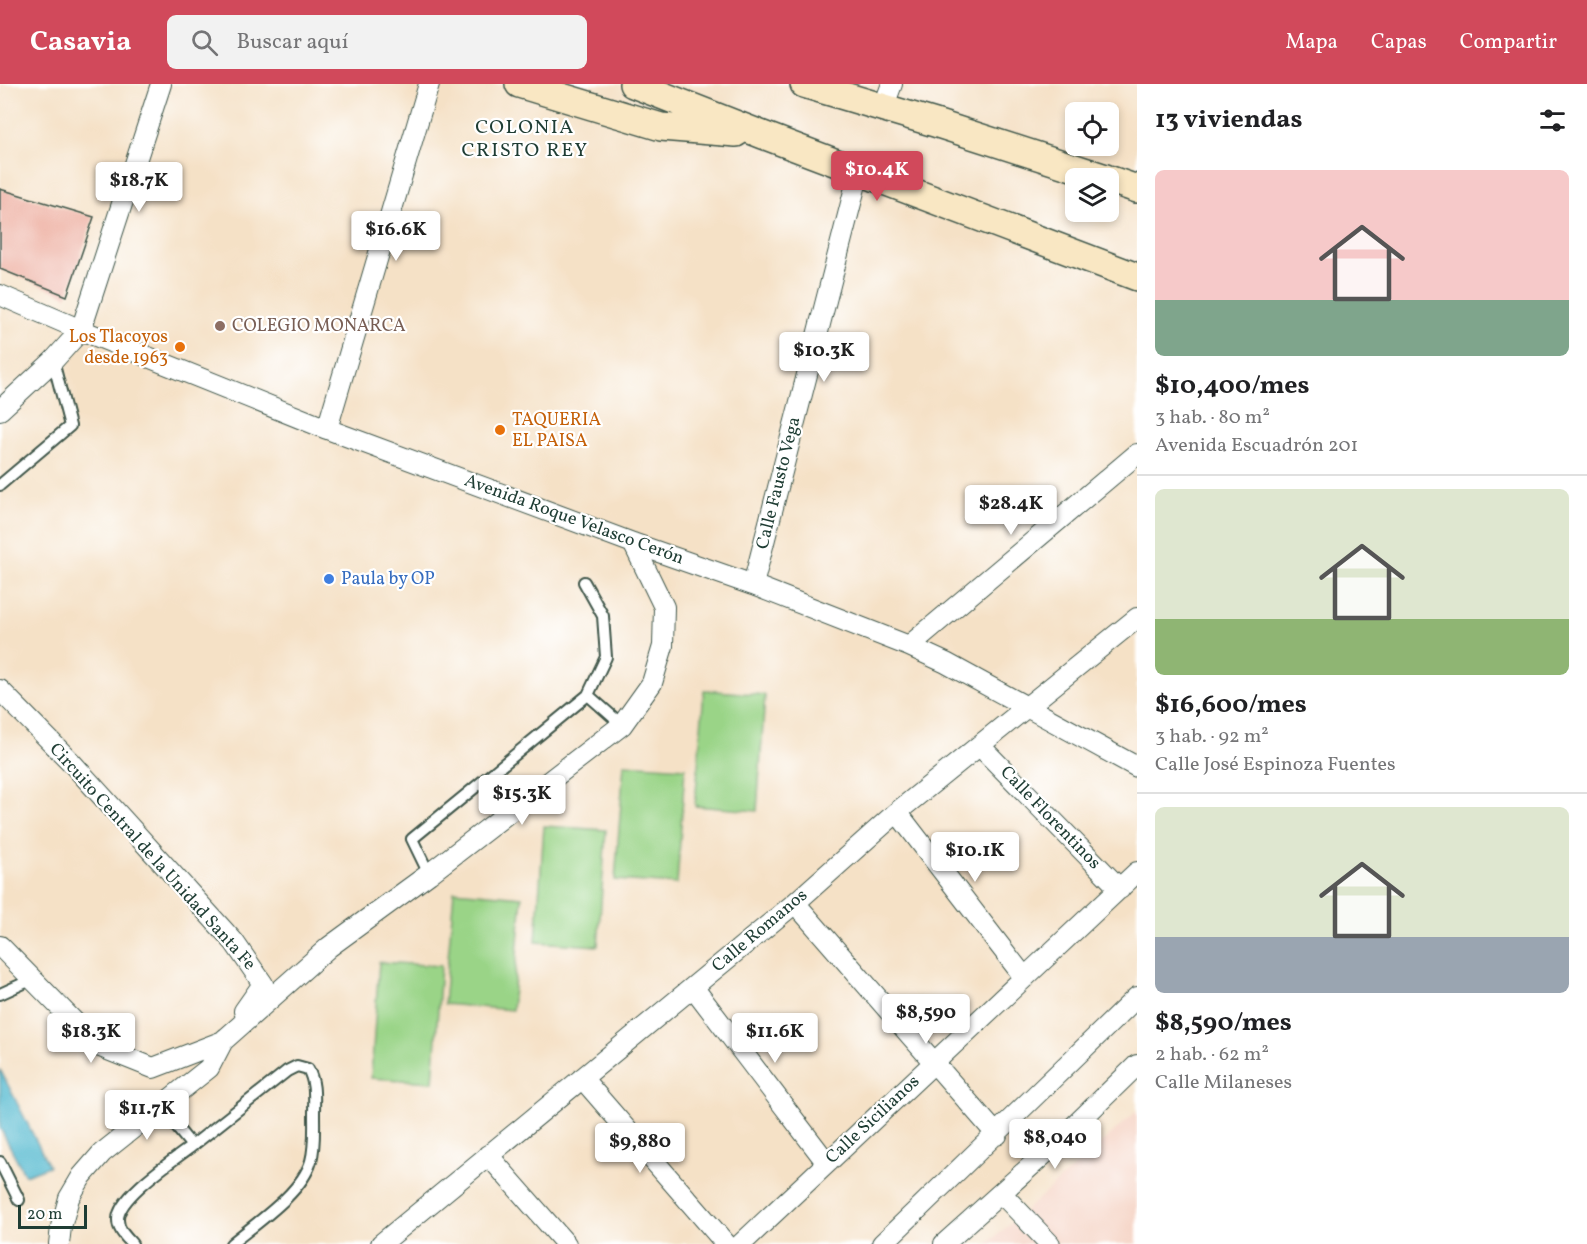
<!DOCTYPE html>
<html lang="es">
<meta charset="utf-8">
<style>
:root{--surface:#fff;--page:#f2f2f2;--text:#202124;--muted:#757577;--line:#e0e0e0;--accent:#d1495b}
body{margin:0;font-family:Vollkorn,serif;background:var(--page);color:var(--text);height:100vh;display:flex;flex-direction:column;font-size:22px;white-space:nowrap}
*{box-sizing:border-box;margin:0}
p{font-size:20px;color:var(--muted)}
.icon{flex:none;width:33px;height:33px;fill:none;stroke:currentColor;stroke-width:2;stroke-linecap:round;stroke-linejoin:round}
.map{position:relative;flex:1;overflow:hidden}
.sheet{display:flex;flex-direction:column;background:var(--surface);width:450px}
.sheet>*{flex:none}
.tools{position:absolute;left:1065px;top:18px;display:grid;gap:12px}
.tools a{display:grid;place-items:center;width:54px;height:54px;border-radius:9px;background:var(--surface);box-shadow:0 3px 9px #0003;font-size:30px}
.scale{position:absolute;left:18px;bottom:15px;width:69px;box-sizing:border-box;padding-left:6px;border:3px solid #1f3d34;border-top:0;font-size:16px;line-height:21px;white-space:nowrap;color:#1f3d34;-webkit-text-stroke:4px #fff;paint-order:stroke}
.price{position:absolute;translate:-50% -51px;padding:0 14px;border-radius:6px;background:#fff;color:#222;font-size:20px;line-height:39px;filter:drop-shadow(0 2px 3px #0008)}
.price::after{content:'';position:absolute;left:50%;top:36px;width:18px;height:14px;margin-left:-9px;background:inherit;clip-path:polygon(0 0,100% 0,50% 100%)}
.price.on{background:var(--accent);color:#fff}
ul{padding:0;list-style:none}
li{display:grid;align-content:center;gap:12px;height:318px;padding:0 18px}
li+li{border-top:2px solid var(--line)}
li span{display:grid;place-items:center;height:186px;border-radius:9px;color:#555}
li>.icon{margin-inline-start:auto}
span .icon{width:108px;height:108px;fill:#fffc;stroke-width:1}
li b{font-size:26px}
h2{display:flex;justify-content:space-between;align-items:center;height:72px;padding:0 18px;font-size:26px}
header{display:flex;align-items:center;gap:36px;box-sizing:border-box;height:84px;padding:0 30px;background:var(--accent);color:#fff}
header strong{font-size:28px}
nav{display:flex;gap:33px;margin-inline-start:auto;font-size:21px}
.search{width:420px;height:54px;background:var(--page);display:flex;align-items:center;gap:15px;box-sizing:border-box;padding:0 21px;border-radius:9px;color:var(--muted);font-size:22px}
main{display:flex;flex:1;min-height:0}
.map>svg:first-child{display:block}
.built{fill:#f5d2c2}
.green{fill:#9ad487;stroke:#5c885e;stroke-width:1.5}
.water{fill:#50b7ce;stroke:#387a81;stroke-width:1.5}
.building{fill:#edad9f}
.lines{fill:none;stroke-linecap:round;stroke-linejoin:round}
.lane-casing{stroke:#3f564a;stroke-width:14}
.street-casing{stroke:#3f564a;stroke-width:22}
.secondary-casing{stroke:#3f564a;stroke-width:30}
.lane{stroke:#fff;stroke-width:10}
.street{stroke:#fff;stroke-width:20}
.secondary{stroke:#f9e7c3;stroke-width:27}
.education-dot{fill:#8d6e63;stroke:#fff;stroke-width:2}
.food-dot{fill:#e8710a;stroke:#fff;stroke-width:2}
.shop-dot{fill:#3f7fe0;stroke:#fff;stroke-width:2}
.labels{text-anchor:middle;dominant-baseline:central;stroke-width:4.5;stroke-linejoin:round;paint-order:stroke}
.education-label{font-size:18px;fill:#785e54;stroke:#fff;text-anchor:start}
.food-label{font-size:18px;fill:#c56008;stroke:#fff;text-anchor:end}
.street-label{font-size:18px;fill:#1f3d34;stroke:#fff}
.shop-label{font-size:18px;fill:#366cbe;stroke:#fff;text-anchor:start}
.neighbourhood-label{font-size:20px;letter-spacing:1.5px;fill:#1f3d34;stroke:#fff}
</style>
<header>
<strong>Casavia</strong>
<div class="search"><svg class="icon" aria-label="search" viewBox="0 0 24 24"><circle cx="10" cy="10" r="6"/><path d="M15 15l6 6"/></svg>Buscar aquí</div>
<nav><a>Mapa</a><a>Capas</a><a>Compartir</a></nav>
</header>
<main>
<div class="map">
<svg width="1137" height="1160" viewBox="0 0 1137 1160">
<rect width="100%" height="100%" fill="#fff"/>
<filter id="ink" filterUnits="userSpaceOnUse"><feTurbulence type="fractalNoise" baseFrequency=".0167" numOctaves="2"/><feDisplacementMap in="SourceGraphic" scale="12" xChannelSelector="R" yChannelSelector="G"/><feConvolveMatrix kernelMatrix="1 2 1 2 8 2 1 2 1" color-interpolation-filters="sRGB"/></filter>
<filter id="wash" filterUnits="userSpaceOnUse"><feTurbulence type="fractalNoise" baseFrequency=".008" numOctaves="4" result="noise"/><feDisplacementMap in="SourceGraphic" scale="24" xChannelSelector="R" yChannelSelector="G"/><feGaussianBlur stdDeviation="1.35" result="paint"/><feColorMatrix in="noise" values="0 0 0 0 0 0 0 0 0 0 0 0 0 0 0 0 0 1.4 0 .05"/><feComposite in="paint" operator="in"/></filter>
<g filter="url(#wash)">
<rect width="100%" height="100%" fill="#f5e1c6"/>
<!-- built -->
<path class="built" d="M 1137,1027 L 1137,1160 L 987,1160 L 1036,1117 Z"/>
<!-- green -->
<path class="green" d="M 704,606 L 765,611 L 757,727 L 695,722 Z
M 624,680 L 685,684 L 677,800 L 615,796 Z
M 544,742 L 606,746 L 598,862 L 536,858 Z
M 454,807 L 522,813 L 512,926 L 444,920 Z
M 379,878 L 441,882 L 433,998 L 371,994 Z"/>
<!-- water -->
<path class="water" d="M 0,985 L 49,1082 L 25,1091 L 0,1044 Z"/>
<g id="blocks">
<!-- building -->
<path class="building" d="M 0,105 L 94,133 L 67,212 L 0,185 Z"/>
</g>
</g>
<g filter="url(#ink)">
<use href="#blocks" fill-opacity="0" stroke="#3f564a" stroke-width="1.5"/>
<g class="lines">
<defs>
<path id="lane" d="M 0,401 L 70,342 L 53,277
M 588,611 L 622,641
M 429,790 L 412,755 L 588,611 L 606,573 L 603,532 L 584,498
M 0,910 L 33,895
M 192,1062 L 287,987 L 297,982 L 308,985 C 316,999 314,1015 314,1031 C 314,1045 315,1063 311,1077 C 302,1109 256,1139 231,1160
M 0,1078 L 19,1116
M 132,1160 C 126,1153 118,1146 118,1136 C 117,1113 174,1076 192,1062 L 160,1023"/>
<path id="street" d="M 883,24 L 892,0
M 0,211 L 81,246 L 327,345 L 633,459 L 753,501 L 909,562 L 946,579 L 1137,683
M 0,326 L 53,277 L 81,246 L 161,0
M 327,345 L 429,0
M 753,501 L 859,88
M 909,562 L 1137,370
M 0,606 L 71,678 L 234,858 L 263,900 L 244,927
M 980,662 L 1120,805
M 897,728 L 1024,893
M 795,819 L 997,1051
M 0,862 L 98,962 L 153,984 L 223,957 L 226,954
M 693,903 L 827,1079
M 582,994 L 726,1160
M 488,1071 L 566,1160
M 1001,1109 L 1050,1160
M 59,1160 L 61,1143 L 69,1114 L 82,1092 L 102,1069 L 209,984 L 223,957 L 329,863 L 429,790 L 622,641 L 652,599 L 663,562 L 664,523 L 633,459
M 381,1160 L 795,819 L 897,728 L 1137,534
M 741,1160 L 1137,788
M 882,1160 L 1137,913
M 944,1160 L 1061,1055 L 1137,981"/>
<path id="secondary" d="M 519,0 L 661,43 L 736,49
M 633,0 L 763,51 L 1137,193
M 804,0 L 935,39 L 1106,94
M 1108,95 L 1137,105"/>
</defs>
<!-- lane casing -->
<use href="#lane" class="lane-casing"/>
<!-- street casing -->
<use href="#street" class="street-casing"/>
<!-- secondary casing -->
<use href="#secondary" class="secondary-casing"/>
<!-- lane -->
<use href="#lane" class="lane"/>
<!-- street -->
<use href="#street" class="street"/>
<!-- secondary -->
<use href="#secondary" class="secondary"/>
</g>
</g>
<!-- markers -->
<circle class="education-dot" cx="220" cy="242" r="6"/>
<g class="food-dot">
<circle cx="180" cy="263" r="6"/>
<circle cx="500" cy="346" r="6"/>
</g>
<circle class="shop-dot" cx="329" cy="495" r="6"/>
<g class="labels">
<!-- education labels -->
<g class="education-label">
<text x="232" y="242">COLEGIO MONARCA</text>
</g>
<!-- food labels -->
<g class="food-label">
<text x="168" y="253">Los Tlacoyos<tspan x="168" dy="21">desde 1963</tspan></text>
<text x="512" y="336" text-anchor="start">TAQUERIA<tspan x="512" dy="21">EL PAISA</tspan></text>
</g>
<!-- street labels -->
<g class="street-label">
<text transform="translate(779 399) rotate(-76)">Calle Fausto Vega</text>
<text transform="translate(574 436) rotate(20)">Avenida Roque Velasco Cerón</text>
<text transform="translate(1050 734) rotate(46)">Calle Florentinos</text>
<text transform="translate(152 773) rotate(48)">Circuito Central de la Unidad Santa Fe</text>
<text transform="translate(760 847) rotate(-40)">Calle Romanos</text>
<text transform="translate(873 1036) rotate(-43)">Calle Sicilianos</text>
</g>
<!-- shop labels -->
<g class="shop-label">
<text x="341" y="495">Paula by OP</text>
</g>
<!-- neighbourhood labels -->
<g class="neighbourhood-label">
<text x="525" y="44">COLONIA<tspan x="525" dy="23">CRISTO REY</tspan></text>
</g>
</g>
</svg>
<div class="tools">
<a><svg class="icon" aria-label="locate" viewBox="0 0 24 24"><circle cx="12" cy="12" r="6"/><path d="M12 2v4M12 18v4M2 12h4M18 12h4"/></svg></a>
<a><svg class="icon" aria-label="layers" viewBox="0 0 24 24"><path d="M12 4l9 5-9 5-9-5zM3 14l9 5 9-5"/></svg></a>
</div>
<div class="scale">20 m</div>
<b class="price on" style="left:877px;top:118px">$10.4K</b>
<b class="price" style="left:139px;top:129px">$18.7K</b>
<b class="price" style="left:396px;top:178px">$16.6K</b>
<b class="price" style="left:824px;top:299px">$10.3K</b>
<b class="price" style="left:1011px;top:452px">$28.4K</b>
<b class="price" style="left:522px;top:742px">$15.3K</b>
<b class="price" style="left:975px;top:799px">$10.1K</b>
<b class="price" style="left:926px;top:961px">$8,590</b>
<b class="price" style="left:91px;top:980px">$18.3K</b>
<b class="price" style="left:775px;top:980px">$11.6K</b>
<b class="price" style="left:147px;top:1057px">$11.7K</b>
<b class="price" style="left:1055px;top:1086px">$8,040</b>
<b class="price" style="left:640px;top:1090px">$9,880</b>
</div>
<section class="sheet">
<h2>13 viviendas<svg class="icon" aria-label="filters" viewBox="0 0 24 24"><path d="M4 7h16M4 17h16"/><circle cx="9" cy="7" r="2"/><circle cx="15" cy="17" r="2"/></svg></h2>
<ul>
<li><span style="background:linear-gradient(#f6c9c9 70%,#7fa58c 0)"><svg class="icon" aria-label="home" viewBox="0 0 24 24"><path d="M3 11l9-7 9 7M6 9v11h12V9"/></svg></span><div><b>$10,400/mes</b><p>3 hab. · 80 m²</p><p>Avenida Escuadrón 201</p></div></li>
<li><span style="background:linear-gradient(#dfe7d0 70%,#8fb573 0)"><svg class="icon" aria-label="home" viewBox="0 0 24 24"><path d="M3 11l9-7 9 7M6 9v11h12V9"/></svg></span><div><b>$16,600/mes</b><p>3 hab. · 92 m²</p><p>Calle José Espinoza Fuentes</p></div></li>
<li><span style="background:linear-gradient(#dfe7d0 70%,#9aa5b1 0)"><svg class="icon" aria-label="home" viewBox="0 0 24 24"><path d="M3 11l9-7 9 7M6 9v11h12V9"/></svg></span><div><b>$8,590/mes</b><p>2 hab. · 62 m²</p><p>Calle Milaneses</p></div></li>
</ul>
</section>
</main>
